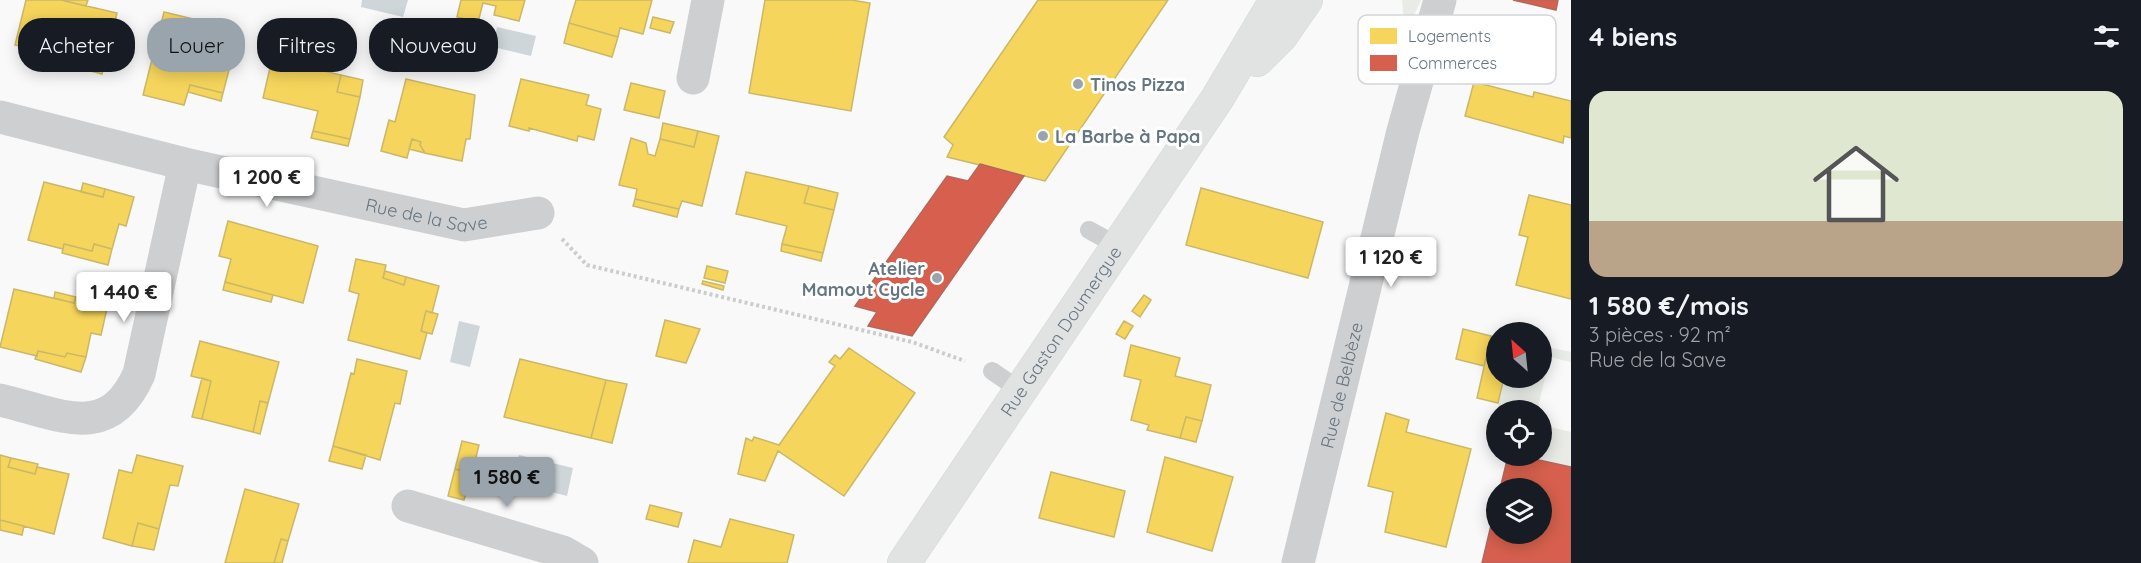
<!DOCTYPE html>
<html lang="fr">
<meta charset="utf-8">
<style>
:root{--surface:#171b24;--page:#242831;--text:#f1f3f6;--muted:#9ea1a6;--accent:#99a4ac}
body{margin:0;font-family:Quicksand,sans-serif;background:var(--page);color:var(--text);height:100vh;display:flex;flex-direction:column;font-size:22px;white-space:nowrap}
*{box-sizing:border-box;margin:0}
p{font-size:20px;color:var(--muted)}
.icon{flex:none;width:33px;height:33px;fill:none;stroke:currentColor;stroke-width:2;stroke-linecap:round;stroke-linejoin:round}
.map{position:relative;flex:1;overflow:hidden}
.details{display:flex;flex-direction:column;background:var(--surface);width:570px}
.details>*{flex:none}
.hud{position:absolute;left:18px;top:18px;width:570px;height:54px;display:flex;gap:12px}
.needle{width:39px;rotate:333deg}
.fabs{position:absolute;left:1486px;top:322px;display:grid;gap:12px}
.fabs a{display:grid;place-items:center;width:66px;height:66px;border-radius:50%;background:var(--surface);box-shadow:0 3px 15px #0003;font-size:30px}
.price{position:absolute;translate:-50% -51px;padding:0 14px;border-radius:6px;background:#fff;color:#222;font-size:20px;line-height:39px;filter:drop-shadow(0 2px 3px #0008)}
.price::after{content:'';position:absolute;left:50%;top:36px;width:18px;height:14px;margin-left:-9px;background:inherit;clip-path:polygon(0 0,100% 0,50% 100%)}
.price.selected{background:var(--accent);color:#111}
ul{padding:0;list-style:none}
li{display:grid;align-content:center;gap:12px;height:318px;padding:0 18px}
li span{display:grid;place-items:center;height:186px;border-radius:18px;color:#555}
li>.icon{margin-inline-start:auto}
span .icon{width:108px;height:108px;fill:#fffc;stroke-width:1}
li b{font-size:26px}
h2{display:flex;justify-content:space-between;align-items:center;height:72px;padding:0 18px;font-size:26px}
.pill{padding:0 21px;border-radius:24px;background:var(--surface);box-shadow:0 3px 15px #0003;font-size:21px;line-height:54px}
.pill.selected{background:var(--accent);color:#111}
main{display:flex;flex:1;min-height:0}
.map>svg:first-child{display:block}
.green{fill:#e8ebe6}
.water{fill:#ced6d9}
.homes{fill:#f6d55c;stroke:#cab868;stroke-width:1.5}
.shops{fill:#d6604d;stroke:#b4675d;stroke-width:1.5}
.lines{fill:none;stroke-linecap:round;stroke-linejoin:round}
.primary-casing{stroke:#d5d6d7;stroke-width:34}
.path{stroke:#cbcccd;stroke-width:4;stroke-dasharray:3 3;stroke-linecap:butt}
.lane{stroke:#cecfd0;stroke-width:18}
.street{stroke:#cecfd0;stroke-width:33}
.primary{stroke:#e1e2e2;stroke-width:33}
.poi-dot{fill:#99a4ac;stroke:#fff;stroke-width:2}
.labels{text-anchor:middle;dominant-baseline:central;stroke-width:6;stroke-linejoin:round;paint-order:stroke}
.poi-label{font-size:18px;font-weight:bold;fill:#657683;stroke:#fff;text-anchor:start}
.street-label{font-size:18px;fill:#657683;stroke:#fff}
.key{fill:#fff;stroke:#d1d6da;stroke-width:1.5}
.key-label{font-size:16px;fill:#657683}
</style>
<main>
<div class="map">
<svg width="1571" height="563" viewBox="0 0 1571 563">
<rect width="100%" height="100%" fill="#f9f9f9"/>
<!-- green -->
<path class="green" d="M 1402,0 L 1421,0 L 1409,26 L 1404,22 Z
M 1542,346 L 1571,352 L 1571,362 L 1550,357 L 1537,411 L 1497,411 L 1505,378 L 1542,378 Z
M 1497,412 L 1497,451 L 1488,449 Z
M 1542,425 L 1571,432 L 1571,467 L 1521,456 L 1542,456 Z"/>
<!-- water -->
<path class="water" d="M 362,0 L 408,0 L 403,17 L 361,7 Z
M 497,27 L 536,36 L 531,56 L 493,47 Z
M 459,321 L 480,326 L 470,367 L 450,362 Z
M 519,455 L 573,468 L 567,496 L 513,482 Z"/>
<!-- homes -->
<path class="homes" d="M 26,0 L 61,0 L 117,13 L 102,74 L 69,65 L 70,59 L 15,45 Z
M 61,0 L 88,0 L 86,6 Z
M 461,0 L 525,0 L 519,21 L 494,15 L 496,6 L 483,3 L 478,22 L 457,17 Z
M 576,0 L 652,0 L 643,34 L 620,28 L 618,37 L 569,23 Z
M 765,0 L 851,0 L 870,3 L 851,111 L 749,93 Z
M 1038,0 L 1168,0 L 1045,181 L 947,157 L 953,145 L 944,137 Z
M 164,12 L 206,22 L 204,30 L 237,39 L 223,93 L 190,85 L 184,105 L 143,95 Z
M 653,17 L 674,22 L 670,33 L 650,28 Z
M 206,22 L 239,31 L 237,39 L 204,30 Z
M 569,23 L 618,37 L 612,57 L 564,43 Z
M 272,59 L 341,75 L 337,92 L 360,97 L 350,139 L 313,131 L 318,111 L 263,98 Z
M 341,75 L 363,80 L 360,97 L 337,92 Z
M 406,79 L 475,95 L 470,139 L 466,139 L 462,161 L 425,153 L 420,145 L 421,142 L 412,139 L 407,158 L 381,151 L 389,120 L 395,122 Z
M 521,79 L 589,95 L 586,105 L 601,109 L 594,140 L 578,136 L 577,141 L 529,128 L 529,131 L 509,126 Z
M 1474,82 L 1533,97 L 1534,92 L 1571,101 L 1571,138 L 1564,136 L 1563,143 L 1465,116 Z
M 631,83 L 665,91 L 659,118 L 624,110 Z
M 190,85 L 223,93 L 221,101 L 188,92 Z
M 663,123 L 698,131 L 694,147 L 660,139 Z
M 313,131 L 350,139 L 348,146 L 311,138 Z
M 698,131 L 719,136 L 702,206 L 682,201 L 679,209 L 635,199 L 637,189 L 619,185 L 631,138 L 646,143 L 648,154 L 655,156 L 660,139 L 694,147 Z
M 412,139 L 421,142 L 420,145 L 425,153 L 409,149 Z
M 746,172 L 809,186 L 804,203 L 834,210 L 823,253 L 782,244 L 787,226 L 736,214 Z
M 44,182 L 103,197 L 105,189 L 134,197 L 126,226 L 119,224 L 112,249 L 94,244 L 92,251 L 64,244 L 63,249 L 28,240 Z
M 83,183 L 105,189 L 103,197 L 81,192 Z
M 809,186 L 838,193 L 834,210 L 804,203 Z
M 1201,188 L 1323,222 L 1308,278 L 1186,245 Z
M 1529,195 L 1571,205 L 1571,299 L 1516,285 L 1528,237 L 1519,235 Z
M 635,199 L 679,209 L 677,217 L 633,206 Z
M 228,221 L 318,246 L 303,303 L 225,282 L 231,259 L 219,256 Z
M 64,244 L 92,251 L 94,244 L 112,249 L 108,265 L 62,253 Z
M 782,244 L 823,253 L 821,261 L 781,251 Z
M 356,259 L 386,265 L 383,278 L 404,285 L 406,277 L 439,286 L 432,313 L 426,311 L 421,331 L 427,333 L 420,359 L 348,340 L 359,294 L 349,291 Z
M 707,266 L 728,271 L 725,283 L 704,278 Z
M 385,271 L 406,277 L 404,285 L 383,278 Z
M 703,281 L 724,286 L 723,290 L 702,284 Z
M 225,282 L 273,295 L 271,302 L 223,290 Z
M 14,289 L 74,303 L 76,297 L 108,304 L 101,335 L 91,333 L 86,357 L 67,353 L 65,357 L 38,351 L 37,356 L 0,347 Z
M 55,292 L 76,297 L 74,303 L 54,298 Z
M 1144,295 L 1151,300 L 1140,317 L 1132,311 Z
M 426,311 L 438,314 L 432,334 L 421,331 Z
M 665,320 L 700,329 L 686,363 L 656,356 Z
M 1124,321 L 1133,326 L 1125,339 L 1116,334 Z
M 1463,329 L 1491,336 L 1484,366 L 1456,359 Z
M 1491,336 L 1497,338 L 1497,378 L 1504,378 L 1498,403 L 1477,398 Z
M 200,341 L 279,362 L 268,403 L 260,401 L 253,432 L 202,419 L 211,381 L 191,376 Z
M 1131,345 L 1180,358 L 1175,376 L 1211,385 L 1202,421 L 1186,417 L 1180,438 L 1147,430 L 1149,425 L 1131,420 L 1141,380 L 1124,376 Z
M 849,348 L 915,393 L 844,496 L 778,451 L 765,481 L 738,474 L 746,438 L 752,441 L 754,437 L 779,445 L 835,366 L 829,362 L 835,355 L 840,359 Z
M 38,351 L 65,357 L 67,353 L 86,357 L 81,372 L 35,359 Z
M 357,359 L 407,371 L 400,404 L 395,403 L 380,460 L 333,446 L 351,373 L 354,374 Z
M 520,359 L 606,380 L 591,438 L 504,417 Z
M 202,378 L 211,381 L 202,419 L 192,417 Z
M 606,380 L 627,384 L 612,443 L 591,438 Z
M 260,401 L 268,403 L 260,434 L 253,432 Z
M 1386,413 L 1409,420 L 1406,432 L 1471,449 L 1446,547 L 1385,532 L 1393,492 L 1368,486 Z
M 1186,417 L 1202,421 L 1196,442 L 1180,438 Z
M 462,441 L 479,445 L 472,473 L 455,469 Z
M 333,446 L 366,455 L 362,469 L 329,461 Z
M 0,455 L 11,458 L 8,467 L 35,474 L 37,467 L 69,474 L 54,534 L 0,520 Z
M 137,455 L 183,466 L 178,486 L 170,485 L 159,529 L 138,523 L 132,546 L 103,538 L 119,470 L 132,473 Z
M 1165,457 L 1233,477 L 1212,551 L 1147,532 Z
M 11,458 L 38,464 L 35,474 L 8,467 Z
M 455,469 L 472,473 L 464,500 L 448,496 Z
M 1051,472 L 1125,491 L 1114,537 L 1039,518 Z
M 245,489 L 299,504 L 288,541 L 281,539 L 274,563 L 225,563 Z
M 650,505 L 682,513 L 678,527 L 646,519 Z
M 730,519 L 794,535 L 787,563 L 688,563 L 694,540 L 721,547 Z
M 0,520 L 24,526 L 22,535 L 0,530 Z
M 138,523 L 159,529 L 154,550 L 132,546 Z
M 281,539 L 288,541 L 282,563 L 274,563 Z"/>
<!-- shops -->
<path class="shops" d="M 1513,0 L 1558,0 L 1556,10 Z
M 980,164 L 1024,176 L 912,336 L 868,326 L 877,312 L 855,306 L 947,176 L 968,181 Z
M 1508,456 L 1521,456 L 1571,467 L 1571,563 L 1482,563 L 1497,500 L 1497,534 L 1542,534 L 1542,489 L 1500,489 Z"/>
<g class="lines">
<defs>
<g id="primary">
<path d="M 1257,60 L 1281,36 L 1306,0"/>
<path id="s3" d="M 904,563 L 1217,99 L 1276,0"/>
</g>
</defs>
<!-- primary casing -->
<use href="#primary" class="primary-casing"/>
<!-- path -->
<path class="path" d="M 562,239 L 587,265 L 912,342 L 965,361"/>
<!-- lane -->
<path class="lane" d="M 1089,230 L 1118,246
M 992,371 L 1021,391"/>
<!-- street -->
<g class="street">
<path d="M 693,78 L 708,0"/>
<path id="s1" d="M 0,117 L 185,164 L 464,225 L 538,213"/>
<path d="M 0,400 C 58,413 108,444 139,374 L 185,164"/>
<path d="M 408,506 L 563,552 L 582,563"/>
<path id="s2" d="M 1298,563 L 1403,131 L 1440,0"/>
</g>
<!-- primary -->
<use href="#primary" class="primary"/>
</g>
<!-- markers -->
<g class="poi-dot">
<circle cx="1078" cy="84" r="6"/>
<circle cx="1043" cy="136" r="6"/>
<circle cx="937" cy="278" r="6"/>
</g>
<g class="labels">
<!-- poi labels -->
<g class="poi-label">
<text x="1090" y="84">Tinos Pizza</text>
<text x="1055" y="136">La Barbe à Papa</text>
<text x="925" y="268" text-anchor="end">Atelier<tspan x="925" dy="21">Mamout Cycle</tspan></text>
</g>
<!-- street labels -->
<g class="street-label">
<text stroke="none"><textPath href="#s1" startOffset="438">Rue de la Save</textPath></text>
<text stroke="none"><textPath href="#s3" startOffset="280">Rue Gaston Doumergue</textPath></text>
<text stroke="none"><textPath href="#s2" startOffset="183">Rue de Belbèze</textPath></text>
</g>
</g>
<!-- legend -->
<rect x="1358" y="15" width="198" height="69" rx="9" class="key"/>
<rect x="1370" y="28" width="27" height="16" fill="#f6d55c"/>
<rect x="1370" y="55" width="27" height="16" fill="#d6604d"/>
<g class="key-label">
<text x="1408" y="42">Logements</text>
<text x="1408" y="69">Commerces</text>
</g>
</svg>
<div class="fabs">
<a><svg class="needle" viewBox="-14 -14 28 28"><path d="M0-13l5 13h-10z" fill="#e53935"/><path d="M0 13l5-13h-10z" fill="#9ea1a6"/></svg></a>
<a><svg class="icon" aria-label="locate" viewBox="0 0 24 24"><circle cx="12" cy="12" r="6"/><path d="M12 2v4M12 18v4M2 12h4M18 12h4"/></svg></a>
<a><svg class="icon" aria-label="layers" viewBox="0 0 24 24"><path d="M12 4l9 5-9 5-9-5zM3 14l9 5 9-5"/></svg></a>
</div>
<b class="price" style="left:267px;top:208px">1 200 €</b>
<b class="price" style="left:1391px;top:288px">1 120 €</b>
<b class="price" style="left:124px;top:323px">1 440 €</b>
<b class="price selected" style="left:507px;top:508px">1 580 €</b>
<div class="hud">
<a class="pill">Acheter</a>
<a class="pill selected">Louer</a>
<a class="pill">Filtres</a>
<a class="pill">Nouveau</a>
</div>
</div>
<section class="details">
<h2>4 biens<svg class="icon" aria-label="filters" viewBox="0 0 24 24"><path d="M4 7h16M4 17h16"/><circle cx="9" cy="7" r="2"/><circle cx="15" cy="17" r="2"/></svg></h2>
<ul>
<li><span style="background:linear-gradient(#dfe7d0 70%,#b9a48a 0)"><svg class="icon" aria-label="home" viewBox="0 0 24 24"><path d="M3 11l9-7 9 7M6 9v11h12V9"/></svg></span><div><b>1 580 €/mois</b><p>3 pièces · 92 m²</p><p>Rue de la Save</p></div></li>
</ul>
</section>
</main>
